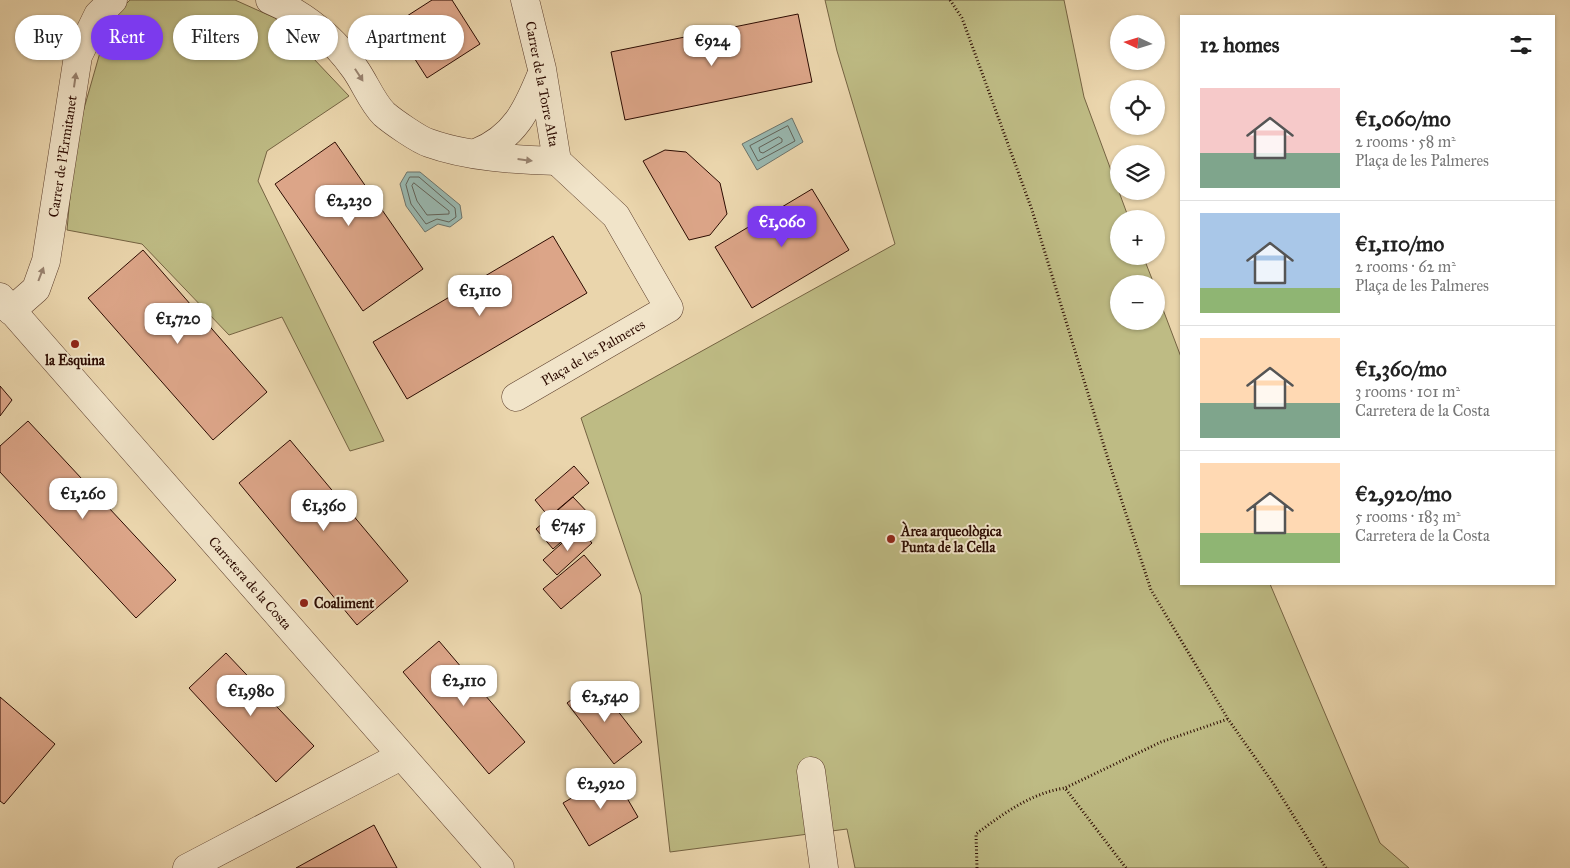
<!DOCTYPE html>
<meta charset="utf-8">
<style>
:root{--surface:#fff;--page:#f2f2f2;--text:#222;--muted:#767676;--line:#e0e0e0;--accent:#7c3aed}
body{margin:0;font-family:"IM FELL Great Primer",serif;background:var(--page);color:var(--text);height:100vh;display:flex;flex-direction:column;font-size:19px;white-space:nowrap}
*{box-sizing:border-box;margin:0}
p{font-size:16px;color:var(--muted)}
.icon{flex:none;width:28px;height:28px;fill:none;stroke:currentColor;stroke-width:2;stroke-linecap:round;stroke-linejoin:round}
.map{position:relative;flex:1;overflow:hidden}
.drawer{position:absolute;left:1180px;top:15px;width:375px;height:570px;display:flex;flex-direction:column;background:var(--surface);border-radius:0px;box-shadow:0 1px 4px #0004}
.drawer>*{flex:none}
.hud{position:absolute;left:15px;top:15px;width:475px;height:45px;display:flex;gap:10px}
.needle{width:32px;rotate:274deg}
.controls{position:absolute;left:1110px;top:15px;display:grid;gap:10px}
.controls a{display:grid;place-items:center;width:55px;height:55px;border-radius:50%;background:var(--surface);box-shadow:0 1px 4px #0004;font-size:25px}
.price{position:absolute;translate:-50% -42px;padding:0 11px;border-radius:10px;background:#fff;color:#222;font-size:16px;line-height:32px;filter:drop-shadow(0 1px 2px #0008)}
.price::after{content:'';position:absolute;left:50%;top:30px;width:15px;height:11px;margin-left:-8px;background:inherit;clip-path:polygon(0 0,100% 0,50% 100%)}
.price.active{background:var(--accent);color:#fff}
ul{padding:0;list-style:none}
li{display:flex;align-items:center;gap:15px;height:125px;padding:0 20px}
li+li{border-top:1px solid var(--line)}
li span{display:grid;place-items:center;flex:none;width:140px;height:100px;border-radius:0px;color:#555}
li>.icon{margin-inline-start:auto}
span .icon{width:60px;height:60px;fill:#fffc;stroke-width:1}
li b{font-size:21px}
h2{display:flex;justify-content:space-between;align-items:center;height:60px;padding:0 20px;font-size:21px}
.tag{padding:0 18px;border-radius:22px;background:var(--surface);box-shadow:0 1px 4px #0004;font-size:18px;line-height:45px}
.tag.active{background:var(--accent);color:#fff}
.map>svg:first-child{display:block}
.green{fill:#bebb84;stroke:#756342}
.water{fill:#99b8b0;stroke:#6d736a}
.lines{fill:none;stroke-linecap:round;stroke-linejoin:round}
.shore{stroke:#626258;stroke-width:1}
.building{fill:#dca588;stroke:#2c0b01}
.minor-casing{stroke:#5c3e2c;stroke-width:29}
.path{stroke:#2c0b01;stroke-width:3;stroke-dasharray:1 2.5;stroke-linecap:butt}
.minor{stroke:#f1e4c9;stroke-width:28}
.oneway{fill:#98826f}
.poi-dot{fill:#8f2418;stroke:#f1e4c9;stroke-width:2}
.labels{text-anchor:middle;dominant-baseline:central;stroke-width:4;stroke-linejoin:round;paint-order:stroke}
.street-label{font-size:14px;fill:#2c0b01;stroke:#f1e4c9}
.poi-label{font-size:14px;font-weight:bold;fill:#2c0b01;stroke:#f1e4c9;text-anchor:start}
</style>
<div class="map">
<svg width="1570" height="868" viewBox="0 0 1570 868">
<rect width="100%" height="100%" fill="#ead5ac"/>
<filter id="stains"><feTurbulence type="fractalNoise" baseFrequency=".004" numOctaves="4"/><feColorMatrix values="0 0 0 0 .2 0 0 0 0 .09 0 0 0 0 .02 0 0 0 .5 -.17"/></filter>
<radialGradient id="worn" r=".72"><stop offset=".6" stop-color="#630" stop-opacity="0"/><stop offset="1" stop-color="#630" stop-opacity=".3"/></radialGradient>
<!-- green -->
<path class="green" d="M 130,0 L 235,0 L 275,18 L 349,96 L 267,151 L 258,181 L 384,441 L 350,451 L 282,317 L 229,335 L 142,244 L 67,230 L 75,140 L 109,21 Z
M 825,0 L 1064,0 L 1084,97 L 1129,219 L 1119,219 L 1119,256 L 1143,256 L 1154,284 L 1119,284 L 1119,321 L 1156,321 L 1156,291 L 1181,357 L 1181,584 L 1270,584 L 1380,843 L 1409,868 L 855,868 L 847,829 L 670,852 L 641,595 L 581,418 L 895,244 L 837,51 Z"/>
<!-- water -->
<path class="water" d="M 792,118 L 803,142 L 757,170 L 742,144 Z
M 407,172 L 420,172 L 460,205 L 462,218 L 450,227 L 438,224 L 425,232 L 406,206 L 400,184 Z"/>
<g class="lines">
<!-- shore -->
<path class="shore" d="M 788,126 L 795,141 L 758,161 L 750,146 Z
M 779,137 L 782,139 L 782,142 L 763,153 L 760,152 L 759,148 Z
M 410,177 L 419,177 L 455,208 L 456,217 L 449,222 L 437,219 L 426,224 L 411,204 L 406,185 Z
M 414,183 L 449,211 L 449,214 L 427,215 L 417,201 L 412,186 Z"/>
</g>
<!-- building -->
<path class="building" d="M 432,0 L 452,0 L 480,44 L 427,78 L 393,25 Z
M 798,14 L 812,82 L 625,120 L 611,52 Z
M 335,142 L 423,269 L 363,311 L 275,184 Z
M 665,150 L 686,152 L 720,183 L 727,214 L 710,235 L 689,240 L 643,161 Z
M 812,189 L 849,250 L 752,308 L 715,247 Z
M 553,236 L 587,293 L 407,399 L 373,342 Z
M 143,250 L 267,392 L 213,440 L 88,298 Z
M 0,386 L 12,400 L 0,416 Z
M 28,421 L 176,580 L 136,618 L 0,472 L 0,446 Z
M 290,440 L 408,581 L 357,625 L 239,483 Z
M 574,466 L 589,483 L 549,517 L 535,500 Z
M 573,497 L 591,516 L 553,549 L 536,529 Z
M 579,528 L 592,543 L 557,575 L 543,560 Z
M 584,555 L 601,575 L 561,609 L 543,589 Z
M 439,641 L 525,742 L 489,774 L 403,672 Z
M 226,653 L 314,746 L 276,782 L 189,688 Z
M 595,682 L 642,742 L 614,764 L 567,703 Z
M 0,697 L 55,744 L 4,804 L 0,801 Z
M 613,774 L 638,817 L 589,846 L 563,803 Z
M 374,825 L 397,868 L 296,868 Z"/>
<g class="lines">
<defs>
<g id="minor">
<path d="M 270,0 C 305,15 333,38 355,69 C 365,83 372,102 384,114 C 392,121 419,140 429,143 C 468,157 516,160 557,161"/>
<path d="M 476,153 C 515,137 527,110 542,73"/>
<path id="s1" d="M 0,297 L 500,868"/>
<path id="s2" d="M 11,311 L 36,289 L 46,261 L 78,56 L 98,15 L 113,0"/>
<path id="s3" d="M 516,397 L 669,308 L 616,216 L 557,161 L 542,69 L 525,0"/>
<path d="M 811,771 L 824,868"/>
<path d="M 187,868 L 401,756"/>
</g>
</defs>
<!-- minor casing -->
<use href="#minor" class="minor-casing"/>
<!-- path -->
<path class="path" d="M 950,0 L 962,18 L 1032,210 L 1108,459 L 1151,590 L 1228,719 L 1273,783 L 1326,868
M 977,868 L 976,834 C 1003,814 1031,793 1065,788
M 1126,868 L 1065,788 L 1161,742 L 1228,719"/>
<!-- minor -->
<use href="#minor" class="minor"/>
</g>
<!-- one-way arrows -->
<defs><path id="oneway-solid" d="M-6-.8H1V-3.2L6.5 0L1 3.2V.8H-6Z" transform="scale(1.25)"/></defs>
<g class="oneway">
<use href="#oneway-solid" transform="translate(359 75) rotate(57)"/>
<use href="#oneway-solid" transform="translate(75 80) rotate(-82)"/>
<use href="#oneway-solid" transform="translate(525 160) rotate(7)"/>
<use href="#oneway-solid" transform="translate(41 274) rotate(-69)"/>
</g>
<!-- markers -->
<g class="poi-dot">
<circle cx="75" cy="344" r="5"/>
<circle cx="891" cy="539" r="5"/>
<circle cx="304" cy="603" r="5"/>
</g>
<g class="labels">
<!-- street labels -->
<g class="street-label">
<text transform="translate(542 84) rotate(79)">Carrer de la Torre Alta</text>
<text stroke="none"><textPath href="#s2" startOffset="169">Carrer de l'Ermitanet</textPath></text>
<text stroke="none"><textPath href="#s3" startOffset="89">Plaça de les Palmeres</textPath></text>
<text stroke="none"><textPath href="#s1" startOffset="380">Carretera de la Costa</textPath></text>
</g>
<!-- poi labels -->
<g class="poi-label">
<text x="75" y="360" text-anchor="middle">la Esquina</text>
<text x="901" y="531">Àrea arqueològica<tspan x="901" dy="16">Punta de la Cella</tspan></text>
<text x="314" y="603">Coaliment</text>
</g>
</g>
<rect width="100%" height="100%" filter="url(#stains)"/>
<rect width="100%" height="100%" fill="url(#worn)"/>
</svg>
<div class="controls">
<a><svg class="needle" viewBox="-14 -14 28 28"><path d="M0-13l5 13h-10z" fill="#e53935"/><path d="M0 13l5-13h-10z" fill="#767676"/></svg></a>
<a><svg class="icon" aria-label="locate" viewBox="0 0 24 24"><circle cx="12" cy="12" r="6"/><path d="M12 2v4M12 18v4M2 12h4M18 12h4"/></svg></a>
<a><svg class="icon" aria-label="layers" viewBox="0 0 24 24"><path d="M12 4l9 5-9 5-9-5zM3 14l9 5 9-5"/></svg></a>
<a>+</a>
<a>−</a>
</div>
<b class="price" style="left:712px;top:67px">€924</b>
<b class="price" style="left:349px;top:227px">€2,230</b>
<b class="price active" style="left:782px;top:248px">€1,060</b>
<b class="price" style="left:480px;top:317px">€1,110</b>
<b class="price" style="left:178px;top:345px">€1,720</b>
<b class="price" style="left:83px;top:520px">€1,260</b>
<b class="price" style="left:324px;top:532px">€1,360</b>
<b class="price" style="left:568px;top:552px">€745</b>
<b class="price" style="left:464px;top:707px">€2,110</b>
<b class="price" style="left:251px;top:717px">€1,980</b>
<b class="price" style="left:605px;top:723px">€2,540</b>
<b class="price" style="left:601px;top:810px">€2,920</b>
<div class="hud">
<a class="tag">Buy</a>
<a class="tag active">Rent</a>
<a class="tag">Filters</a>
<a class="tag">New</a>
<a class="tag">Apartment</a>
</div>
<section class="drawer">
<h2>12 homes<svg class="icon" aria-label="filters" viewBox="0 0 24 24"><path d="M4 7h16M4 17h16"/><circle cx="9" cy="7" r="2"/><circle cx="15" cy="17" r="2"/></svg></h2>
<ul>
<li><span style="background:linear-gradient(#f6c9c9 65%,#7fa58c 0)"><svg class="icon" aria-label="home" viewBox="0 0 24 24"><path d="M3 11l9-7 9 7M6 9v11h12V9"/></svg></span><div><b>€1,060/mo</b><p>2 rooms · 58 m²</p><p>Plaça de les Palmeres</p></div></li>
<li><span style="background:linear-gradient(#a9c7e8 75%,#8fb573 0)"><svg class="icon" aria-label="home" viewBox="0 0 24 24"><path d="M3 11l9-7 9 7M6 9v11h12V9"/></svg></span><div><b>€1,110/mo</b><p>2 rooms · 62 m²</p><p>Plaça de les Palmeres</p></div></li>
<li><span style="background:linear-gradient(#ffd9b3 65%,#7fa58c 0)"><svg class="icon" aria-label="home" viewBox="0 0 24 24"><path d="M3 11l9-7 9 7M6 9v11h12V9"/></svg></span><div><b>€1,360/mo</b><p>3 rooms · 101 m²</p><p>Carretera de la Costa</p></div></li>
<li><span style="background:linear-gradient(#ffd9b3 70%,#8fb573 0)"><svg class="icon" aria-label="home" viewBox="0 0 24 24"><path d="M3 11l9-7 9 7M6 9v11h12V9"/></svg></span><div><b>€2,920/mo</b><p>5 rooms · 183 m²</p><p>Carretera de la Costa</p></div></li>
</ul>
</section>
</div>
